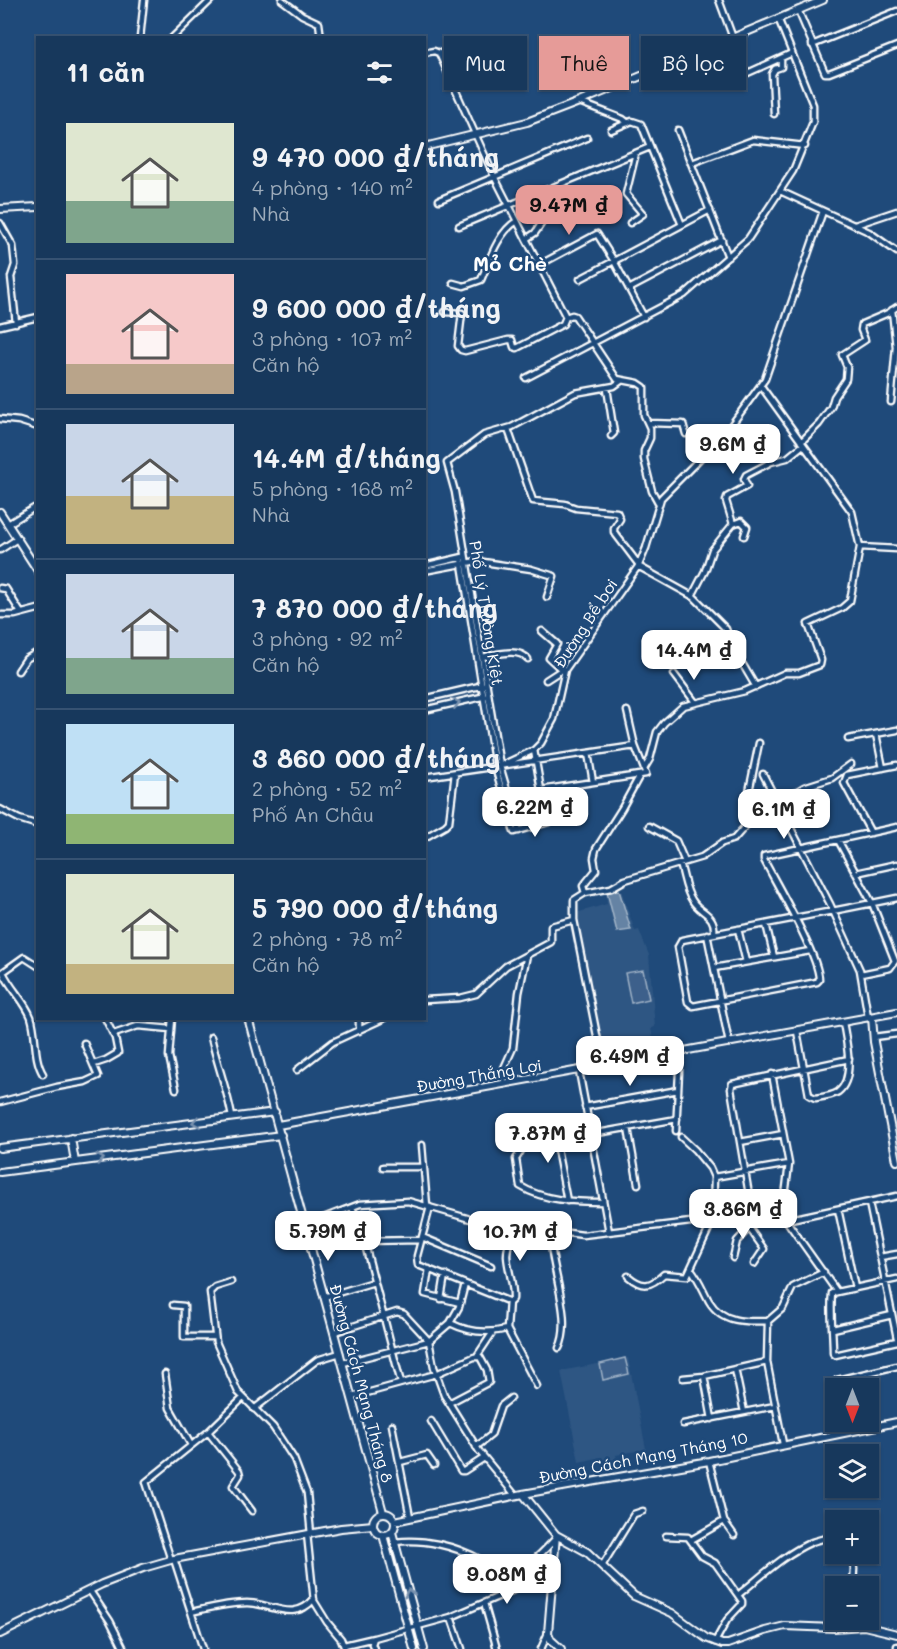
<!DOCTYPE html>
<html lang="vi">
<meta charset="utf-8">
<style>
:root{--surface:#17385c;--page:#203f62;--text:#f1f3f6;--muted:#9eacbb;--line:#365272;--accent:#e69b98}
body{margin:0;font-family:Mali,sans-serif;background:var(--page);color:var(--text);height:100vh;display:flex;flex-direction:column;font-size:22px;white-space:nowrap}
*{box-sizing:border-box;margin:0}
p{font-size:20px;color:var(--muted)}
.icon{flex:none;width:33px;height:33px;fill:none;stroke:currentColor;stroke-width:2;stroke-linecap:round;stroke-linejoin:round}
.map{position:relative;flex:1;overflow:hidden}
.sheet{position:absolute;left:36px;top:36px;width:390px;height:984px;display:flex;flex-direction:column;background:var(--surface);border-radius:0px;box-shadow:0 2px 4px #0004,0 0 0 2px var(--line)}
.sheet>*{flex:none}
.hud{position:absolute;left:444px;top:36px;width:363px;height:54px;display:flex;gap:12px}
.needle{width:39px;rotate:180deg}
.controls{position:absolute;left:825px;top:1378px;display:grid;gap:12px}
.controls a{display:grid;place-items:center;width:54px;height:54px;border-radius:0px;background:var(--surface);box-shadow:0 2px 4px #0004,0 0 0 2px var(--line);font-size:30px}
.price{position:absolute;translate:-50% -51px;padding:0 14px;border-radius:12px;background:#fff;color:#222;font-size:20px;line-height:39px;filter:drop-shadow(0 2px 3px #0008)}
.price::after{content:'';position:absolute;left:50%;top:36px;width:18px;height:14px;margin-left:-9px;background:inherit;clip-path:polygon(0 0,100% 0,50% 100%)}
.price.active{background:var(--accent);color:#111}
ul{padding:0;list-style:none}
li{display:flex;align-items:center;gap:18px;height:150px;padding:0 30px}
li+li{border-top:2px solid var(--line)}
li span{display:grid;place-items:center;flex:none;width:168px;height:120px;border-radius:0px;color:#555}
li>.icon{margin-inline-start:auto}
span .icon{width:72px;height:72px;fill:#fffc;stroke-width:1}
li b{font-size:26px}
h2{display:flex;justify-content:space-between;align-items:center;height:72px;padding:0 30px;font-size:26px}
.pill{padding:0 21px;border-radius:0px;background:var(--surface);box-shadow:0 2px 4px #0004,0 0 0 2px var(--line);font-size:21px;line-height:54px}
.pill.active{background:var(--accent);color:#111}
.map>svg:first-child{display:block}
.built{fill:#2e5683}
.green{fill:#3c618b;stroke:#9eb0c5;stroke-width:1.5}
.water{fill:#6583a4;stroke:#a3b5c8;stroke-width:1.5}
.lines{fill:none;stroke-linecap:round;stroke-linejoin:round}
.street-casing{stroke:#fff;stroke-width:9}
.secondary-casing{stroke:#fff;stroke-width:10}
.street{stroke:#1f4a7a;stroke-width:4.5}
.secondary{stroke:#1f4a7a;stroke-width:6}
.oneway{stroke:#7992af}
.labels{text-anchor:middle;dominant-baseline:central;stroke-width:5;stroke-linejoin:round;paint-order:stroke}
.street-label{font-size:16px;fill:#fff;stroke:#1f4a7a}
.quarter-label{font-size:20px;font-weight:bold;fill:#fff;stroke:#1f4a7a}
</style>
<div class="map">
<svg width="897" height="1649" viewBox="0 0 897 1649">
<rect width="100%" height="100%" fill="#1f4a7a"/>
<filter id="ink" filterUnits="userSpaceOnUse"><feTurbulence type="fractalNoise" baseFrequency=".0167" numOctaves="2"/><feDisplacementMap in="SourceGraphic" scale="12" xChannelSelector="R" yChannelSelector="G"/><feConvolveMatrix kernelMatrix="1 2 1 2 8 2 1 2 1" color-interpolation-filters="sRGB"/></filter>
<g filter="url(#ink)">
<!-- built -->
<path class="built" d="M 621,890 L 635,931 L 639,930 L 649,955 L 655,1027 L 651,1028 L 654,1045 L 603,1054 L 576,913 L 607,904 L 606,892 Z
M 628,1358 L 646,1449 L 616,1455 L 618,1467 L 605,1469 L 602,1457 L 579,1462 L 561,1371 Z"/>
<!-- green -->
<path class="green" d="M 643,970 L 649,999 L 631,1003 L 625,973 Z
M 625,1358 L 629,1374 L 603,1380 L 600,1364 Z"/>
<!-- water -->
<path class="water" d="M 619,890 L 631,930 L 617,932 L 607,892 Z"/>
<g class="lines">
<defs>
<path id="street" d="M 282,0 L 302,15 L 319,23 L 321,38
M 719,0 L 733,38
M 798,10 L 825,73 L 829,73 L 897,46
M 140,38 L 144,0
M 172,38 L 211,0
M 812,45 L 897,11
M 424,53 L 434,51 L 439,53 L 494,176 L 566,317 L 563,324 L 517,348 L 514,347 L 512,340 L 508,340 L 465,351 L 461,350 L 458,346 L 462,313 L 445,312
M 741,76 L 792,53
M 579,102 L 623,119 L 628,123
M 774,114 L 772,74 L 775,69 L 781,67 L 781,58
M 611,130 L 632,121 L 641,124 L 682,225
M 678,130 L 728,257
M 692,163 L 753,140 L 805,146
M 780,191 L 869,232 L 897,252
M 439,200 L 587,138
M 0,223 L 13,246 L 15,265 L 11,277 L 16,323
M 630,223 L 643,214 L 626,194 L 636,153
M 855,225 L 897,211
M 459,226 L 650,147
M 526,239 L 535,233 L 552,208 L 566,201
M 539,265 L 597,234 L 614,261 L 644,317
M 580,279 L 710,210
M 453,283 L 464,286 L 481,280 C 489,261 498,232 517,221
M 629,289 L 722,240
M 566,317 L 572,315 L 575,316 L 617,379 L 638,383 L 644,387 L 644,415 L 650,428 L 650,438 L 644,451 L 644,459 L 652,491 L 658,502
M 0,326 L 38,317
M 526,378 L 684,295 L 748,239 L 793,171 L 813,122 L 813,105 L 778,18
M 607,388 L 614,433 L 611,436
M 891,402 L 896,347 L 892,310
M 0,419 L 19,421 L 38,427
M 648,423 L 683,424 L 686,434
M 508,429 L 533,501 L 565,504 L 576,508 L 617,512 L 620,519 L 614,528 L 614,532 L 639,565
M 801,442 L 819,424 L 831,407 L 834,397 L 846,379 L 847,367 L 842,355 L 865,340 L 861,330 L 862,324 L 888,313 L 897,307
M 8,524 L 34,508
M 744,536 L 747,527 L 741,521 L 733,524 L 726,501 L 727,497 L 747,486 L 744,479 L 746,475 L 771,462 L 787,458 L 803,445
M 860,547 L 897,549
M 0,550 L 17,539
M 461,558 L 495,767 L 514,832 L 549,822 L 541,790 L 534,750 L 541,743 L 554,719 L 565,670 L 639,565 L 646,548 L 661,498 L 727,431 L 765,379 L 823,211
M 424,566 L 463,557
M 638,566 L 694,597 L 726,629 L 733,648 L 756,687
M 424,571 L 477,561 L 531,569 L 554,576 L 547,597
M 0,588 L 6,589 L 21,613
M 692,596 L 705,571 L 712,550 L 733,524
M 0,615 L 15,615 L 38,609
M 542,631 L 557,644 L 549,658 L 561,669
M 482,657 C 496,655 517,647 528,659
M 18,671 L 26,659 L 38,652
M 674,674 L 695,702
M 546,680 L 563,669
M 424,699 L 484,685
M 424,710 L 486,696
M 876,734 L 883,768
M 848,739 L 897,730
M 588,753 L 593,782
M 502,765 L 534,750
M 644,769 L 650,759 L 657,732 L 664,723 L 683,706 L 745,691 L 785,673 L 799,673 L 820,665 L 821,660 L 808,624 L 842,608 L 850,601 L 860,547 L 852,512 L 761,386
M 763,774 L 830,904 L 860,970 L 868,1017
M 424,777 L 635,746
M 541,790 L 646,774 L 635,746 L 627,711
M 0,809 L 19,819 L 38,825
M 749,822 L 746,806 L 759,743
M 649,826 L 676,841 L 685,862
M 897,827 L 764,856 L 764,860 C 776,883 820,958 819,980 L 817,982 L 693,1006 L 688,1002 L 678,947 L 682,940 L 791,919 L 795,918 C 829,912 863,905 897,898
M 519,831 L 500,766 L 455,492 L 447,463 L 484,435 L 512,427 L 575,393 L 614,386 L 621,381
M 871,833 L 844,783 L 847,775 L 897,765
M 424,838 L 445,826 L 449,822 L 455,773
M 838,840 L 872,903 L 895,961 L 890,968 L 861,974
M 680,864 C 684,875 685,890 692,900 C 700,914 716,913 714,933
M 856,873 L 897,864
M 585,893 L 583,886 L 596,870 L 594,858 L 596,849 L 622,808 L 640,775
M 766,924 L 774,957
M 738,929 L 746,962
M 707,934 L 729,1043
M 38,966 L 24,957 L 3,972 C 10,988 25,1001 31,1017 C 37,1035 33,1058 43,1074
M 714,968 L 810,951
M 424,1000 L 460,998 L 476,994 L 506,966 L 551,942 L 551,926 L 574,920
M 172,1018 L 169,1056 L 176,1089
M 359,1031 L 359,1018
M 797,1031 L 809,1095 L 815,1098 C 822,1097 832,1096 838,1092 C 856,1078 846,1041 843,1022
M 114,1034 L 138,1026 L 171,1029
M 211,1037 C 217,1064 227,1089 232,1117
M 874,1037 L 897,1034
M 94,1064 L 106,1060 L 118,1053 L 115,1038 L 105,1018
M 603,1066 L 574,920 L 574,900 L 585,893 L 611,888 L 625,880 L 702,857 L 722,843 L 734,839 L 749,822 L 779,802 L 804,787 L 832,778 L 851,764
M 297,1070 L 333,1042 L 385,1018
M 579,1071 L 609,1232
M 772,1074 L 789,1164 L 782,1220
M 504,1084 L 504,1068 L 513,1048 L 519,993 L 527,955
M 0,1102 L 57,1087 L 85,1082 L 98,1076 L 84,1043
M 585,1107 L 678,1090
M 552,1123 L 567,1201
M 628,1128 L 638,1184
M 676,1131 L 680,1052
M 740,1142 L 783,1134
M 422,1145 L 427,1206
M 383,1167 L 423,1167
M 714,1177 L 789,1164
M 603,1202 C 576,1202 544,1201 520,1186 L 516,1159 L 524,1146 L 677,1119
M 869,1203 L 897,1338
M 352,1207 L 364,1241 L 401,1383
M 430,1207 L 417,1256 L 418,1265 L 510,1302 L 513,1299 C 514,1284 508,1271 507,1256 C 507,1244 512,1240 508,1227
M 838,1209 L 855,1288
M 742,1218 L 764,1249 L 754,1264
M 753,1218 L 731,1089 L 732,1084 L 849,1059
M 786,1220 L 837,1292
M 305,1225 L 360,1204 L 408,1201 L 498,1227 L 524,1227 L 583,1235 L 724,1218 L 786,1220 L 897,1196
M 550,1231 C 549,1265 574,1319 559,1348
M 422,1237 L 491,1266
M 364,1241 L 421,1240
M 880,1257 L 897,1254
M 733,1258 L 737,1241 L 748,1229
M 429,1269 L 425,1294 L 460,1303
M 691,1269 C 699,1279 703,1290 709,1301 C 722,1323 746,1322 768,1321
M 628,1276 C 643,1289 651,1286 664,1274 L 687,1276 L 713,1220 L 714,1177 L 710,1168 L 695,1150 L 681,1137
M 897,1279 L 832,1293 C 830,1313 833,1332 833,1353 L 835,1355 L 897,1341
M 231,1282 L 215,1287 L 210,1292 L 216,1342 L 238,1392 L 273,1427 L 294,1459 L 307,1493 L 311,1534
M 324,1297 L 374,1282
M 441,1299 L 445,1275
M 509,1301 L 507,1329 L 537,1386
M 173,1305 L 184,1306 L 184,1337 L 215,1337
M 450,1323 C 468,1332 488,1334 507,1329
M 833,1329 L 892,1315
M 335,1332 L 397,1312 L 404,1314 L 429,1341 L 434,1367 L 444,1395 L 479,1451 L 515,1495
M 477,1356 L 493,1332
M 343,1363 L 429,1341 L 450,1323 L 459,1307 L 465,1284
M 735,1369 L 744,1412
M 165,1374 L 170,1408 L 191,1445
M 704,1376 L 712,1419
M 683,1378 L 704,1376 L 767,1362
M 837,1380 L 897,1366
M 352,1397 L 436,1374 L 474,1357 L 480,1357 L 487,1370 L 489,1382 L 449,1403
M 254,1409 L 317,1360 L 340,1353
M 431,1421 L 461,1471 L 464,1471 L 484,1458
M 683,1424 L 775,1406
M 392,1425 L 410,1517
M 208,1432 L 239,1471 L 240,1475 L 233,1486 L 252,1511
M 783,1444 L 767,1362 L 768,1321 L 783,1308 L 793,1287 L 824,1272
M 476,1447 L 491,1435 L 501,1406 L 511,1398
M 400,1462 L 427,1455 L 434,1465
M 724,1521 L 734,1535
M 307,1534 L 314,1601 L 327,1622 L 341,1639 L 345,1649
M 666,1536 L 688,1537 L 702,1556 L 715,1563 L 742,1601 L 742,1604 L 727,1620 L 715,1642
M 691,1540 L 724,1521 L 709,1461
M 395,1542 C 423,1538 456,1546 481,1560 C 487,1563 494,1571 501,1573 C 521,1577 543,1552 555,1539
M 851,1554 L 854,1569 L 853,1587
M 174,1559 L 203,1649
M 171,1560 L 146,1482 L 208,1432 L 243,1398
M 602,1566 L 634,1514 L 643,1511
M 90,1591 L 110,1621 L 124,1649
M 738,1595 C 762,1576 784,1554 812,1542 C 820,1539 828,1538 836,1535
M 484,1603 L 497,1649
M 191,1612 C 209,1608 228,1603 247,1603 C 271,1603 294,1623 314,1599
M 451,1617 L 462,1649
M 344,1645 L 374,1638
M 374,1649 L 372,1644 L 374,1638 L 451,1617 L 553,1573
M 541,1649 L 548,1633
M 897,1649 L 897,1646"/>
<path id="secondary" d="M 424,147 L 527,122 L 579,102 L 823,0
M 0,209 L 38,207
M 0,512 L 38,571
M 872,1017 L 874,1042 L 897,1161
M 248,1018 L 383,1512
M 278,1125 L 897,1012
M 71,1138 L 75,1162
M 0,1148 L 275,1112
M 0,1172 L 281,1135
M 523,1494 L 556,1535 L 587,1552 L 634,1596 L 672,1613 L 706,1638 L 722,1644 L 728,1644 L 765,1631 L 785,1626 L 834,1628 L 864,1626 L 897,1634
M373 1524a11 11 0 1 1 22 0a11 11 0 1 1-22 0Z
M 395,1521 L 523,1494 L 709,1461 L 897,1422
M 392,1532 L 424,1649
M 383,1535 L 414,1649
M 556,1535 L 548,1633 L 551,1640 L 561,1649
M 0,1634 L 102,1584 L 143,1568 L 174,1559 L 341,1528 L 373,1525"/>
</defs>
<!-- street casing -->
<use href="#street" class="street-casing"/>
<!-- secondary casing -->
<use href="#secondary" class="secondary-casing"/>
<!-- street -->
<use href="#street" class="street"/>
<!-- secondary -->
<use href="#secondary" class="secondary"/>
</g>
<!-- one-way arrows -->
<defs><path id="oneway-chevron" d="M-2-3.5L2.5 0L-2 3.5" fill="none" stroke-width="1.6" stroke-linecap="round" stroke-linejoin="round" transform="scale(1.5)"/></defs>
<g class="oneway">
<use href="#oneway-chevron" transform="translate(456 703) rotate(-14)"/>
<use href="#oneway-chevron" transform="translate(196 1122) rotate(172)"/>
<use href="#oneway-chevron" transform="translate(100 1159) rotate(-7)"/>
<use href="#oneway-chevron" transform="translate(409 1593) rotate(-105)"/>
</g>
</g>
<g class="labels">
<!-- street labels -->
<g class="street-label">
<text transform="translate(487 613) rotate(81)">Phố Lý Thường Kiệt</text>
<text transform="translate(585 623) rotate(-57)">Đường Bể bơi</text>
<text transform="translate(479 1075) rotate(-10)">Đường Thắng Lợi</text>
<text transform="translate(362 1383) rotate(75)">Đường Cách Mạng Tháng 8</text>
<text transform="translate(643 1457) rotate(-11)">Đường Cách Mạng Tháng 10</text>
</g>
<!-- quarter labels -->
<g class="quarter-label">
<text x="510" y="263">Mỏ Chè</text>
</g>
</g>
</svg>
<div class="controls">
<a><svg class="needle" viewBox="-14 -14 28 28"><path d="M0-13l5 13h-10z" fill="#e53935"/><path d="M0 13l5-13h-10z" fill="#9eacbb"/></svg></a>
<a><svg class="icon" aria-label="layers" viewBox="0 0 24 24"><path d="M12 4l9 5-9 5-9-5zM3 14l9 5 9-5"/></svg></a>
<a>+</a>
<a>−</a>
</div>
<b class="price active" style="left:569px;top:236px">9.47M ₫</b>
<b class="price" style="left:733px;top:475px">9.6M ₫</b>
<b class="price" style="left:694px;top:681px">14.4M ₫</b>
<b class="price" style="left:535px;top:838px">6.22M ₫</b>
<b class="price" style="left:784px;top:840px">6.1M ₫</b>
<b class="price" style="left:630px;top:1087px">6.49M ₫</b>
<b class="price" style="left:548px;top:1164px">7.87M ₫</b>
<b class="price" style="left:743px;top:1240px">3.86M ₫</b>
<b class="price" style="left:328px;top:1262px">5.79M ₫</b>
<b class="price" style="left:520px;top:1262px">10.7M ₫</b>
<b class="price" style="left:507px;top:1605px">9.08M ₫</b>
<div class="hud">
<a class="pill">Mua</a>
<a class="pill active">Thuê</a>
<a class="pill">Bộ lọc</a>
</div>
<section class="sheet">
<h2>11 căn<svg class="icon" aria-label="filters" viewBox="0 0 24 24"><path d="M4 7h16M4 17h16"/><circle cx="9" cy="7" r="2"/><circle cx="15" cy="17" r="2"/></svg></h2>
<ul>
<li><span style="background:linear-gradient(#dfe7d0 65%,#7fa58c 0)"><svg class="icon" aria-label="home" viewBox="0 0 24 24"><path d="M3 11l9-7 9 7M6 9v11h12V9"/></svg></span><div><b>9 470 000 ₫/tháng</b><p>4 phòng · 140 m²</p><p>Nhà</p></div></li>
<li><span style="background:linear-gradient(#f6c9c9 75%,#b9a48a 0)"><svg class="icon" aria-label="home" viewBox="0 0 24 24"><path d="M3 11l9-7 9 7M6 9v11h12V9"/></svg></span><div><b>9 600 000 ₫/tháng</b><p>3 phòng · 107 m²</p><p>Căn hộ</p></div></li>
<li><span style="background:linear-gradient(#c9d6e8 60%,#c2b280 0)"><svg class="icon" aria-label="home" viewBox="0 0 24 24"><path d="M3 11l9-7 9 7M6 9v11h12V9"/></svg></span><div><b>14.4M ₫/tháng</b><p>5 phòng · 168 m²</p><p>Nhà</p></div></li>
<li><span style="background:linear-gradient(#c9d6e8 70%,#7fa58c 0)"><svg class="icon" aria-label="home" viewBox="0 0 24 24"><path d="M3 11l9-7 9 7M6 9v11h12V9"/></svg></span><div><b>7 870 000 ₫/tháng</b><p>3 phòng · 92 m²</p><p>Căn hộ</p></div></li>
<li><span style="background:linear-gradient(#bfe0f5 75%,#8fb573 0)"><svg class="icon" aria-label="home" viewBox="0 0 24 24"><path d="M3 11l9-7 9 7M6 9v11h12V9"/></svg></span><div><b>3 860 000 ₫/tháng</b><p>2 phòng · 52 m²</p><p>Phố An Châu</p></div></li>
<li><span style="background:linear-gradient(#dfe7d0 75%,#c2b280 0)"><svg class="icon" aria-label="home" viewBox="0 0 24 24"><path d="M3 11l9-7 9 7M6 9v11h12V9"/></svg></span><div><b>5 790 000 ₫/tháng</b><p>2 phòng · 78 m²</p><p>Căn hộ</p></div></li>
</ul>
</section>
</div>
